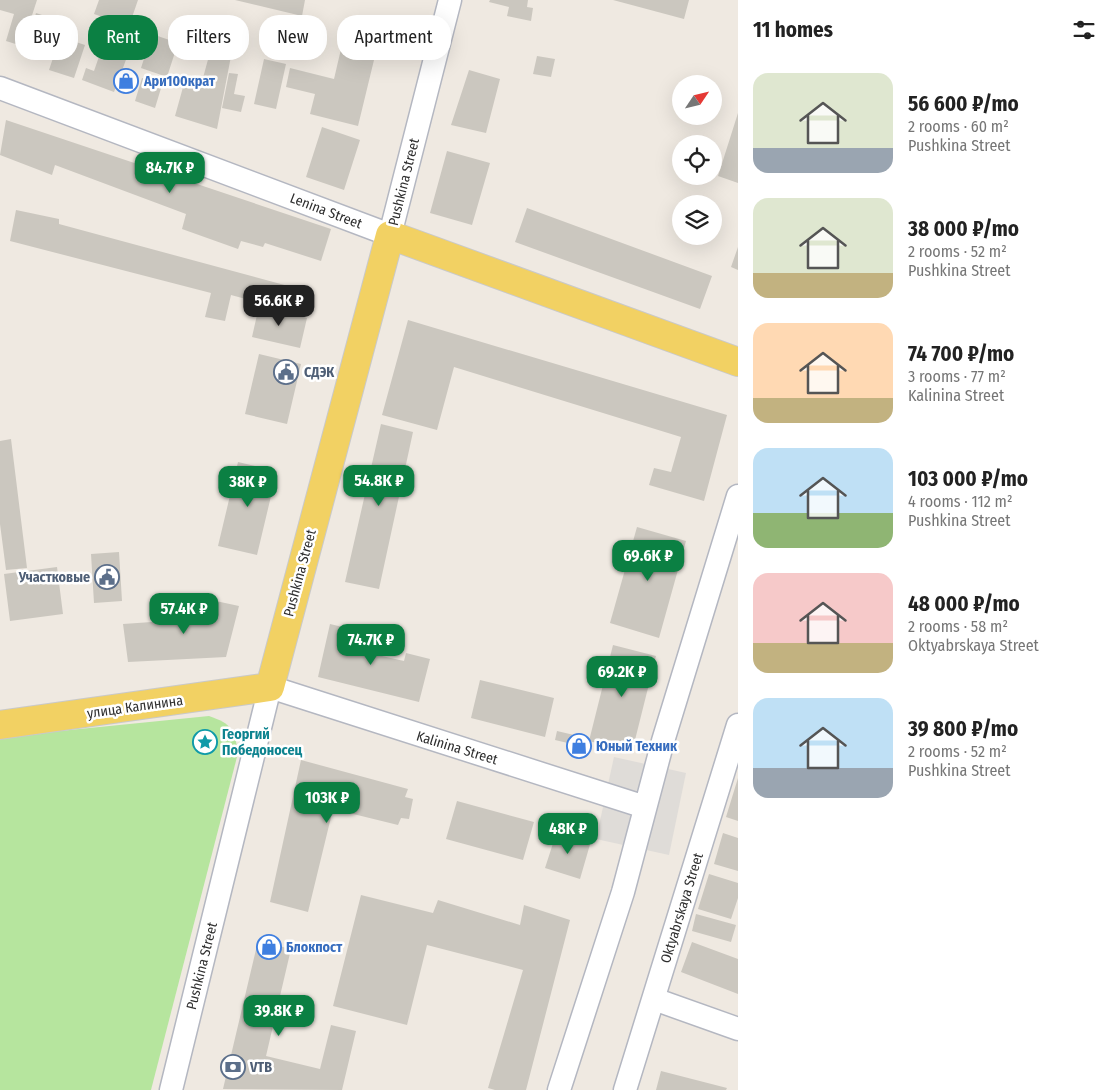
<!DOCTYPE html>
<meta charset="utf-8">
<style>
:root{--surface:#fff;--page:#f2f2f2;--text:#222;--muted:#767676;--accent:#0b8043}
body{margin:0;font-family:"Fira Sans Condensed",sans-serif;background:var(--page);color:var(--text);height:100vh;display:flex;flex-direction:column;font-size:19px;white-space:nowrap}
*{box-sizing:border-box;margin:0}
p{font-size:16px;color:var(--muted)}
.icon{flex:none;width:28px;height:28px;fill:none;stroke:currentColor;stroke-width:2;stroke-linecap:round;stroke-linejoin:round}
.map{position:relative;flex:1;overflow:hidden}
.side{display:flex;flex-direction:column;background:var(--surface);width:375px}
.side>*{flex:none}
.banner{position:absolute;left:15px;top:15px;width:475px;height:45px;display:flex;gap:10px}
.needle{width:32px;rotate:55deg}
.buttons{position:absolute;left:672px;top:75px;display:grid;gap:10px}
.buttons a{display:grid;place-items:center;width:50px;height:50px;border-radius:50%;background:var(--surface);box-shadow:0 5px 20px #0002;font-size:25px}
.price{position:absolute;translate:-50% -42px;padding:0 11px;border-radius:10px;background:var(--accent);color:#fff;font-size:16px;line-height:32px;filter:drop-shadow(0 1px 2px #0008)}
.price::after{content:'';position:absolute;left:50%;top:30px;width:15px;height:11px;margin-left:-8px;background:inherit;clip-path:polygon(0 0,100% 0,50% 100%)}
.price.active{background:#222;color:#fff}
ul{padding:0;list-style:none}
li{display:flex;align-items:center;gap:15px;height:125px;padding:0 15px}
li span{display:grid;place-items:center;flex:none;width:140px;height:100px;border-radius:15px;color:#555}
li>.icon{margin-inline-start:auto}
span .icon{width:60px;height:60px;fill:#fffc;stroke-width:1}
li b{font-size:21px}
h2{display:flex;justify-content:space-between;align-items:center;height:60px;padding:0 15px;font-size:21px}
.chip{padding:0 18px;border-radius:20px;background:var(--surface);box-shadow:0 5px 20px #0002;font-size:18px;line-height:45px}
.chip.active{background:var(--accent);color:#fff}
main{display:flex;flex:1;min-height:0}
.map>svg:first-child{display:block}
.green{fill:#b6e59e}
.plaza{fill:#dfdcd8}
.building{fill:#cbc7bf}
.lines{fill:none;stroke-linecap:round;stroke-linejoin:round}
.minor-casing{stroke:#b4b7c1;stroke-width:25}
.major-casing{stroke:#c9c9c9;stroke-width:30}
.minor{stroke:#fff;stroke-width:22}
.major{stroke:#f2d163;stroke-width:28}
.labels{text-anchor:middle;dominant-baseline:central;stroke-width:5;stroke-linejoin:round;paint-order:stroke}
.shop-label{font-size:14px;font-weight:bold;fill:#366cbe;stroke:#fff;text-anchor:start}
.street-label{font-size:14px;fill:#2e2e2e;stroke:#fff}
.service-label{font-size:14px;font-weight:bold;fill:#4e5e75;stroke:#fff;text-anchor:start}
.culture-label{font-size:14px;font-weight:bold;fill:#0d838f;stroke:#fff;text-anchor:start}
</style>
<main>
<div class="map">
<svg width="738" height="1090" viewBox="0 0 738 1090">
<rect width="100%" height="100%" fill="#efe9e1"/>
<!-- green -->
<path class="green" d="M 209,716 C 232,724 234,729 238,753 L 151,1090 L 0,1090 L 0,737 Z"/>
<!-- plaza -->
<path class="plaza" d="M 614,757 L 686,773 L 669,855 L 596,839 Z"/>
<!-- building -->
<path class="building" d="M 0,0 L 37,0 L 22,46 L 6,41 L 14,14 L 0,10 Z
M 99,0 L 138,0 L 129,26 L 94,14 Z
M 235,0 L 305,0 L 302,16 Z
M 490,0 L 528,0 L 527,7 L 533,8 L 531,21 L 507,16 L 509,7 L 489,2 Z
M 613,0 L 689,0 L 684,19 Z
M 36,13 L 48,17 L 45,25 L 52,28 L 45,53 L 26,47 Z
M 348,19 L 382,27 L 358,126 L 310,114 L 315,94 L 286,87 L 290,68 L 334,79 Z
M 152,34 L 178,43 L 167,77 L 141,68 Z
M 73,41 L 85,45 L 74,78 L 49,70 L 56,49 L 69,53 Z
M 212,45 L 232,51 L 217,129 L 175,116 L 185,80 L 201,85 Z
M 102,48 L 127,57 L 114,92 L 82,80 L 86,68 L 94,71 Z
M 537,56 L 555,59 L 551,77 L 533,74 Z
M 264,59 L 286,64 L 276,109 L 254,104 Z
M 469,70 L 500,79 L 486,133 L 451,125 Z
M 229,73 L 238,74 L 234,94 L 245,96 L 241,112 L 222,108 Z
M 142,78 L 162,85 L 155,108 L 135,101 Z
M 738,113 L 738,183 L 718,176 Z
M 6,120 L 331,229 L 321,261 L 265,243 L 263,247 L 241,241 L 238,249 L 182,229 L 186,214 L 55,165 L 52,175 L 0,155 Z
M 322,127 L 360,140 L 344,190 L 306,177 Z
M 447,151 L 490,163 L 472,225 L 430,213 Z
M 527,208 L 712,276 L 700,309 L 515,242 Z
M 16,210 L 59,219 L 59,224 L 314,293 L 308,316 L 231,295 L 225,321 L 205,317 L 211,293 L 10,241 Z
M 738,247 L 738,270 L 731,267 Z
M 259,306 L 307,318 L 300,348 L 252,337 Z
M 408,320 L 727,415 L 704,501 L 649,485 L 654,468 L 671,472 L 681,437 L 454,367 L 437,430 L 382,415 Z
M 259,354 L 301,364 L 287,424 L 245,414 Z
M 381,424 L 413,432 L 379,589 L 345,582 Z
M 11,439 L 27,568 L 6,570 L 0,524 L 0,441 Z
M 238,462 L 277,471 L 257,555 L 218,546 Z
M 637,527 L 686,541 L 659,638 L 610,623 Z
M 119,552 L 122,601 L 94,603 L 91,554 Z
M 57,567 L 63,614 L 10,621 L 4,574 Z
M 202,598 L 239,606 L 226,657 L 128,662 L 123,624 L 195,619 Z
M 330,624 L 368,633 L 364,652 L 404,661 L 406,653 L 430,659 L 419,702 L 318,677 Z
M 613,645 L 656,656 L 632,752 L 589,741 Z
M 480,680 L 554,698 L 545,737 L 471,718 Z
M 557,731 L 574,735 L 572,744 L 555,740 Z
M 301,760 L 408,789 L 405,797 L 413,799 L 409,819 L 401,818 L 398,825 L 333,809 L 308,912 L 270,902 Z
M 738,778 L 738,821 L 726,817 Z
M 457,801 L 534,822 L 523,860 L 446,839 Z
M 557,831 L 591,841 L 580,879 L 545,868 Z
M 723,833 L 738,838 L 738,871 L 714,864 Z
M 709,874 L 738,883 L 738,898 L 731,919 L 698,909 Z
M 361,895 L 433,913 L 438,900 L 520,925 L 524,905 L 570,920 L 526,1090 L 495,1090 L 488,1088 L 523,970 L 427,945 L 407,1025 L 333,1006 Z
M 696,914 L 736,925 L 731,942 L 692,931 Z
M 258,941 L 291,949 L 266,1056 L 320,1069 L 331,1025 L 356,1031 L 342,1090 L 223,1089 Z
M 692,942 L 738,959 L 738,994 L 681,972 Z
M 661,1071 L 727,1088 L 726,1090 L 656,1090 Z"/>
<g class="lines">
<defs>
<path id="minor" d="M 0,88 L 390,235 L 450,0
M 654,999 L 738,1029
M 171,1090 L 270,687 L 645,807
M 559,1090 L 623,892 L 663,741 L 738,496
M 625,1090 L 738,725"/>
<path id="major" d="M 0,725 L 270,687 L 390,235 L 738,362"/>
</defs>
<!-- minor casing -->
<use href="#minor" class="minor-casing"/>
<!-- major casing -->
<use href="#major" class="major-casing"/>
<!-- minor -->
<use href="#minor" class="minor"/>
<!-- major -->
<use href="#major" class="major"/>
</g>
<!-- icons -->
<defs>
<symbol id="shop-ring" viewBox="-11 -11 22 22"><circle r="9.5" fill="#fff" stroke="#3f7fe0" stroke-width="1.5"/><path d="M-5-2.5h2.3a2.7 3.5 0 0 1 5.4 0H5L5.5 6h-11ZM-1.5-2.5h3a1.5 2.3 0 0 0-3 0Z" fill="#3f7fe0"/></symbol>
<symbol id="civic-ring" viewBox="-11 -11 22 22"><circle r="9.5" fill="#fff" stroke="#5c6f8a" stroke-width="1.5"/><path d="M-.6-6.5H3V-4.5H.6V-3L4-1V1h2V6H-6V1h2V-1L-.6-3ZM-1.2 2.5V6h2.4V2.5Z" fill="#5c6f8a"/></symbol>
<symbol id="sight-ring" viewBox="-11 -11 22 22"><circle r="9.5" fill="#fff" stroke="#0f9aa8" stroke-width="1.5"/><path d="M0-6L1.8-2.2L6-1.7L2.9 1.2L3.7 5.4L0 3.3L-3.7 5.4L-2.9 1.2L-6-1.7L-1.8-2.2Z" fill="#0f9aa8"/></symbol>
<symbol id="bank-ring" viewBox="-11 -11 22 22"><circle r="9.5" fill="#fff" stroke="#5c6f8a" stroke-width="1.5"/><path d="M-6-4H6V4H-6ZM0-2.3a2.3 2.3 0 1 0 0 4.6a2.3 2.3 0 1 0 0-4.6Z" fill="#5c6f8a"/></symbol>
</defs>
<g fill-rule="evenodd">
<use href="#shop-ring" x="112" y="67" width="28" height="28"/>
<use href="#civic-ring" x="272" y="358" width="28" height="28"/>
<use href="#civic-ring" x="93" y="563" width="28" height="28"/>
<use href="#sight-ring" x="191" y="728" width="28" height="28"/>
<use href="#shop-ring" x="565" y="732" width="28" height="28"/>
<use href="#shop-ring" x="255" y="933" width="28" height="28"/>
<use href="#bank-ring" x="219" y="1053" width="28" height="28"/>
</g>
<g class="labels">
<!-- shop labels -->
<g class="shop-label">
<text x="144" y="81">Ари100крат</text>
<text x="596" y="746">Юный Техник</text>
<text x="286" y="947">Блокпост</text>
</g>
<!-- street labels -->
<g class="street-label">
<text transform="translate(404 182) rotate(-76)">Pushkina Street</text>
<text transform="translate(326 211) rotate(21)">Lenina Street</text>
<text transform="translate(300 573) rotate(-75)">Pushkina Street</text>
<text transform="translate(135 707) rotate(-8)">улица Калинина</text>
<text transform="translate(457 748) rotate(17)">Kalinina Street</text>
<text transform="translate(682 908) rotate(-73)">Oktyabrskaya Street</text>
<text transform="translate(202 966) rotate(-76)">Pushkina Street</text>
</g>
<!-- service labels -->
<g class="service-label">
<text x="304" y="372">СДЭК</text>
<text x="90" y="577" text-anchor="end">Участковые</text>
<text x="250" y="1067">VTB</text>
</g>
<!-- culture labels -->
<g class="culture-label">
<text x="222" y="734">Георгий<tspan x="222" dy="16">Победоносец</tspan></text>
</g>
</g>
</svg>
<div class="buttons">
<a><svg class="needle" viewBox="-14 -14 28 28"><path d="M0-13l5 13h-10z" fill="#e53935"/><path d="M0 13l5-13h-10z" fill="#767676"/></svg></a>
<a><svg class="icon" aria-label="locate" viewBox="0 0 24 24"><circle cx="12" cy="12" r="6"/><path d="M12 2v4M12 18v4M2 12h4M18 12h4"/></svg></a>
<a><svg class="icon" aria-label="layers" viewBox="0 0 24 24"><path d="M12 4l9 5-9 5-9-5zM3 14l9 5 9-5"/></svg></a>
</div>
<b class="price" style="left:170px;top:194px">84.7K ₽</b>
<b class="price active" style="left:279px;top:327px">56.6K ₽</b>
<b class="price" style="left:379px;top:507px">54.8K ₽</b>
<b class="price" style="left:248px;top:508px">38K ₽</b>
<b class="price" style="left:648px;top:582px">69.6K ₽</b>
<b class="price" style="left:184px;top:635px">57.4K ₽</b>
<b class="price" style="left:371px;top:666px">74.7K ₽</b>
<b class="price" style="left:622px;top:698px">69.2K ₽</b>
<b class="price" style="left:327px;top:824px">103K ₽</b>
<b class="price" style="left:568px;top:855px">48K ₽</b>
<b class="price" style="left:279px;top:1037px">39.8K ₽</b>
<div class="banner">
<a class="chip">Buy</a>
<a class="chip active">Rent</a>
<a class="chip">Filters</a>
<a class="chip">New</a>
<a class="chip">Apartment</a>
</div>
</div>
<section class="side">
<h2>11 homes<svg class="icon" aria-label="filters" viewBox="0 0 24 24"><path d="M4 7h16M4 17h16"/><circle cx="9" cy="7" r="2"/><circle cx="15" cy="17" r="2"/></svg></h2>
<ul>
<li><span style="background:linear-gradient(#dfe7d0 75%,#9aa5b1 0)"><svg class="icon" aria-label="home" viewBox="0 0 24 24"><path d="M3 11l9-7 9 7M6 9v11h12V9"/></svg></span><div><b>56 600 ₽/mo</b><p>2 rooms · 60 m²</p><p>Pushkina Street</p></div></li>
<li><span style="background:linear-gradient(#dfe7d0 75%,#c2b280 0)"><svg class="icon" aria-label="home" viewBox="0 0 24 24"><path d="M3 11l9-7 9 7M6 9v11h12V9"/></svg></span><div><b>38 000 ₽/mo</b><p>2 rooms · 52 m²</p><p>Pushkina Street</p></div></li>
<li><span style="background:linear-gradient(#ffd9b3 75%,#c2b280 0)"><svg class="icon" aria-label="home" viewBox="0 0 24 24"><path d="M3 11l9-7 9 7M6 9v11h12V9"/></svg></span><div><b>74 700 ₽/mo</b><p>3 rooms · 77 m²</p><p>Kalinina Street</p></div></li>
<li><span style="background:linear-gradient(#bfe0f5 65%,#8fb573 0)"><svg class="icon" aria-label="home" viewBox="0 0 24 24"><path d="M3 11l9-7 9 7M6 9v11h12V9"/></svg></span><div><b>103 000 ₽/mo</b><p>4 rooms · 112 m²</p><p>Pushkina Street</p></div></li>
<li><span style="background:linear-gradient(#f6c9c9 70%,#c2b280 0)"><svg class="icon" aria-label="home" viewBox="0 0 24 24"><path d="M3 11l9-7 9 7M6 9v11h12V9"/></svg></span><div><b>48 000 ₽/mo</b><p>2 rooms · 58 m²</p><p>Oktyabrskaya Street</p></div></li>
<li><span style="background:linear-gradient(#bfe0f5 70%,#9aa5b1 0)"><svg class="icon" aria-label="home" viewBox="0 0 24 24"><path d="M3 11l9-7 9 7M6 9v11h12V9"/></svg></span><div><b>39 800 ₽/mo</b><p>2 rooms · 52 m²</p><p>Pushkina Street</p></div></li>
</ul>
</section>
</main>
